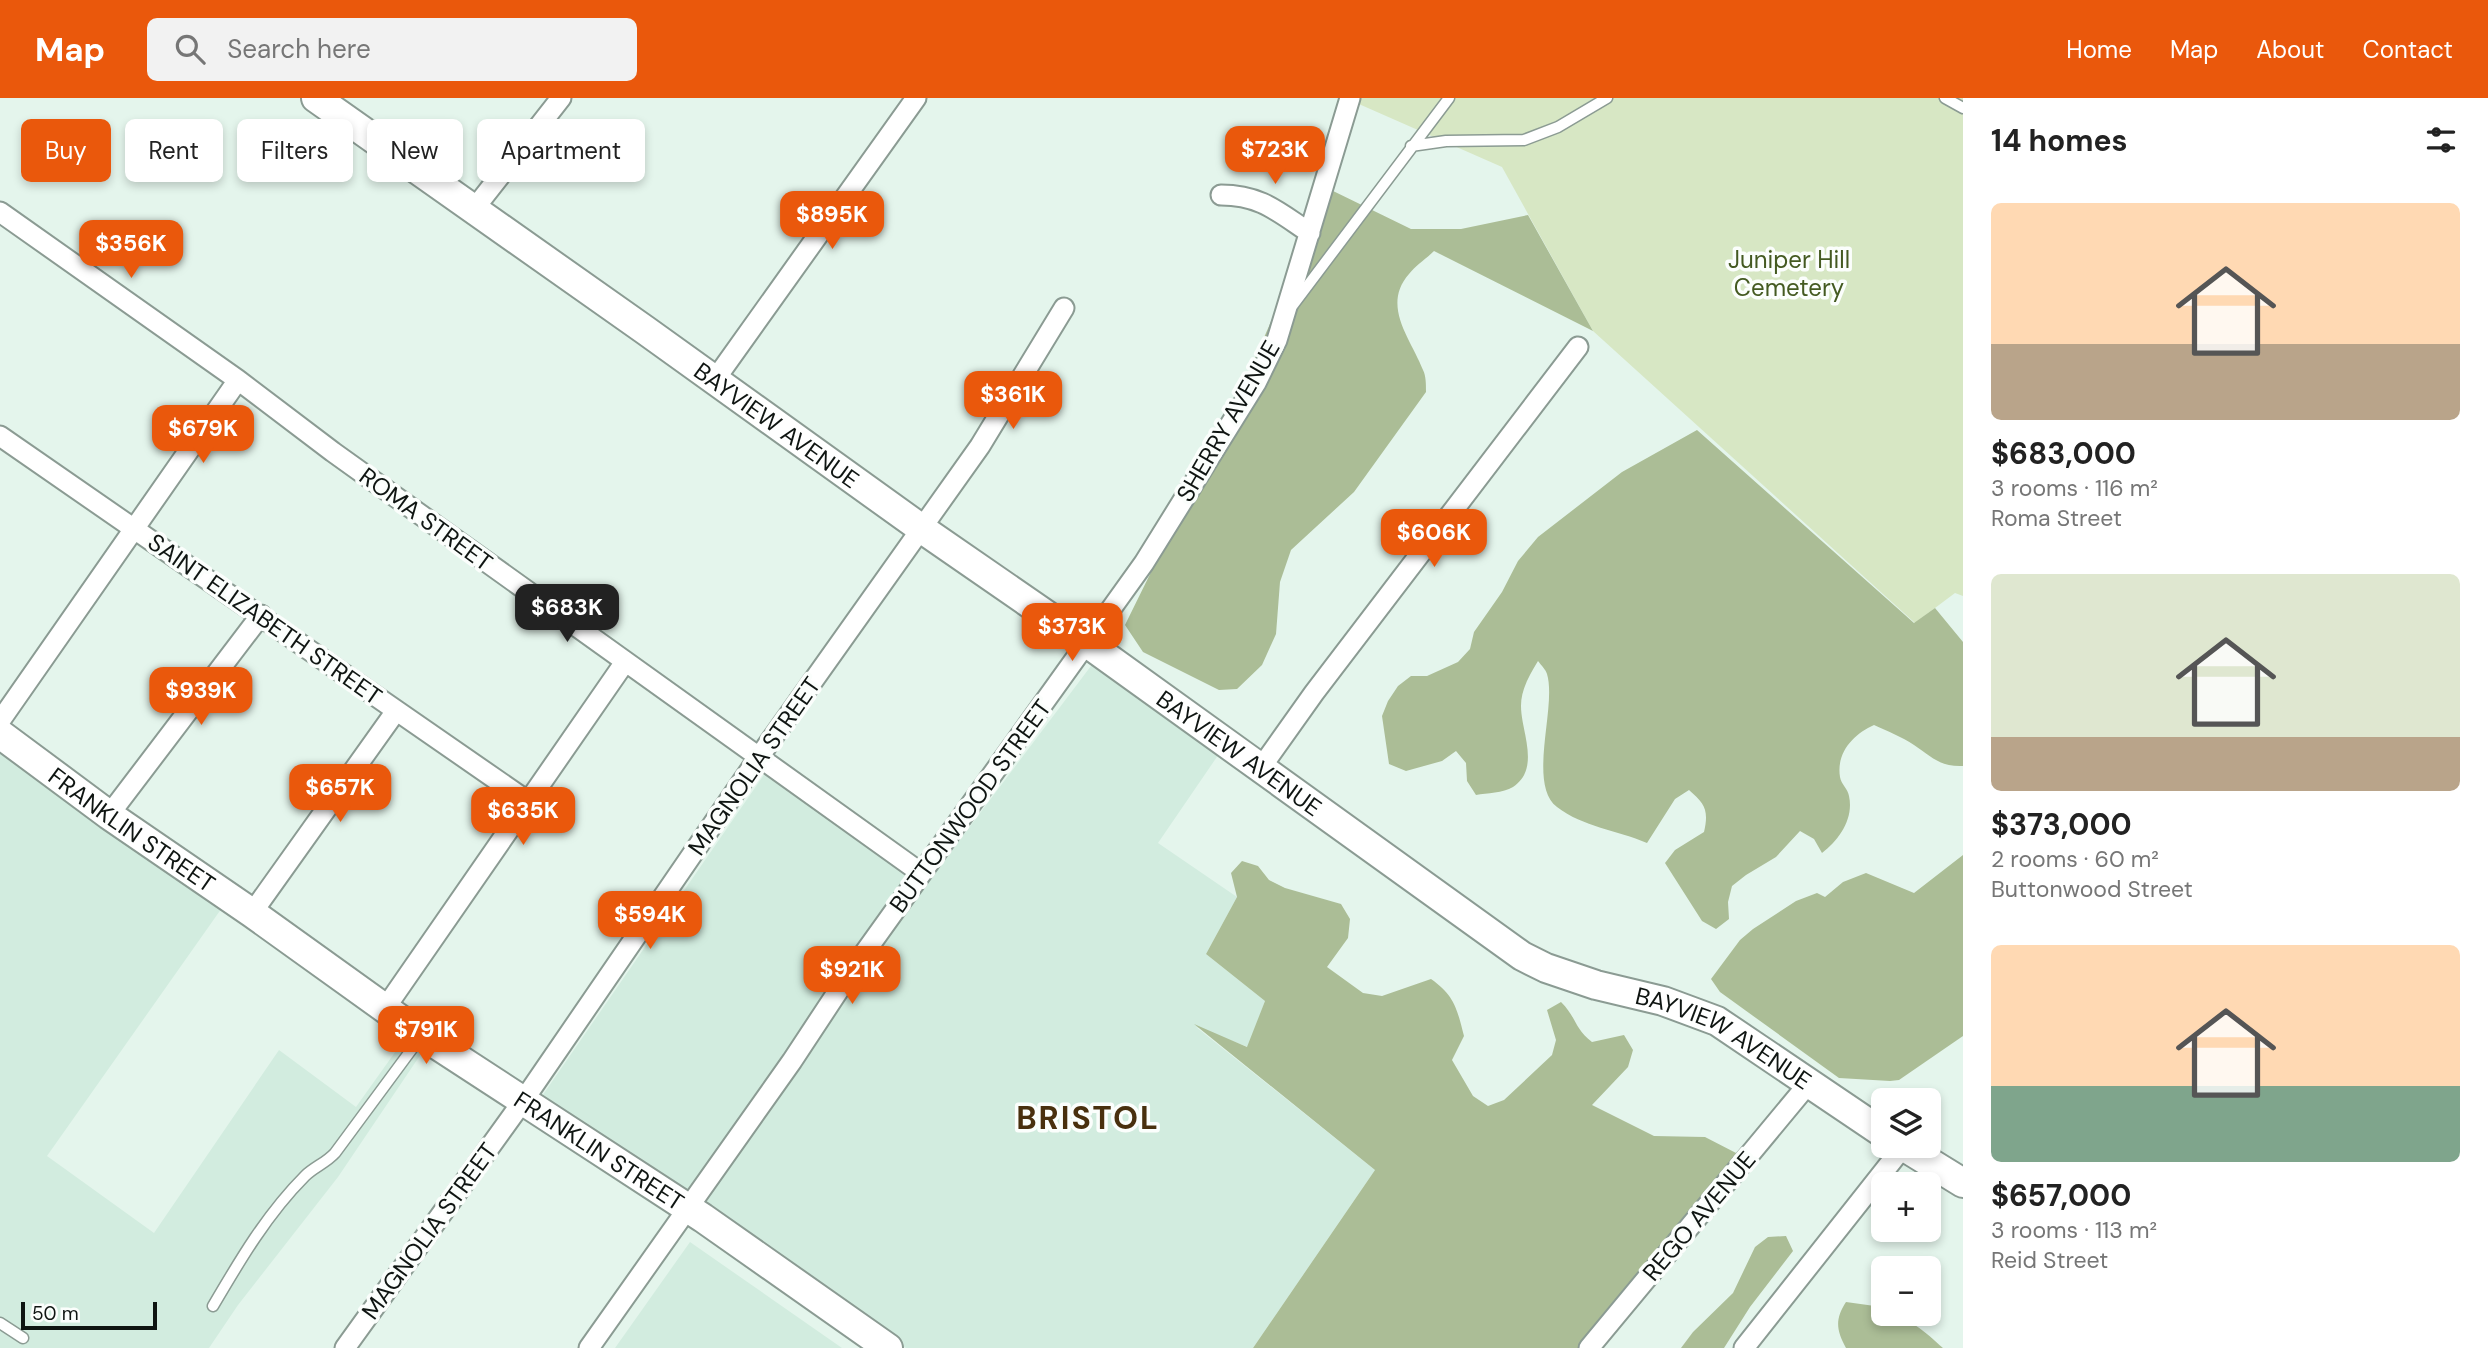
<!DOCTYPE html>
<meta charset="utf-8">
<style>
:root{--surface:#fff;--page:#f2f2f2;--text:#222;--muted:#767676;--accent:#ea580c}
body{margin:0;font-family:"DM Sans",sans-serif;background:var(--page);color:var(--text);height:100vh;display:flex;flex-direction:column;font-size:26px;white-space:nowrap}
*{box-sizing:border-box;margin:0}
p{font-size:23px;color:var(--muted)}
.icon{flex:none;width:38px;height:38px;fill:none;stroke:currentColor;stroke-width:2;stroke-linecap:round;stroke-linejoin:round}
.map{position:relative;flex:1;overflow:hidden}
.sheet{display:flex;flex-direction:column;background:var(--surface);width:525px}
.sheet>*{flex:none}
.hud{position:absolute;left:21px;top:21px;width:665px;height:63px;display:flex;gap:14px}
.controls{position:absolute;left:1871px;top:990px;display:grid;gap:14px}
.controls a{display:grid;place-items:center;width:70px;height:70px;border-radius:10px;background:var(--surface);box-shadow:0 4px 10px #0003;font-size:35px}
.scale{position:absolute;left:21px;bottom:18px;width:136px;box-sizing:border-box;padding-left:7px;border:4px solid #0f1512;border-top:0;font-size:19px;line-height:24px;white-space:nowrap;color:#0f1512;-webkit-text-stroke:5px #fbfefc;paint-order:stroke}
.price{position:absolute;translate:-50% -60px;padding:0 16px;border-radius:14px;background:var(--accent);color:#fff;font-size:23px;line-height:46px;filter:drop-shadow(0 2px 4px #0008)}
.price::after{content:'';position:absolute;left:50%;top:42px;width:21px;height:16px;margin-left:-10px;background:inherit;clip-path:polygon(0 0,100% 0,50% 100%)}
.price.on{background:#222;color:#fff}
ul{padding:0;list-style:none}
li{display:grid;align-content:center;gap:14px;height:371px;padding:0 28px}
li span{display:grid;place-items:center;height:217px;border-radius:10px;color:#555}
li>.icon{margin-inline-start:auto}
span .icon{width:126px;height:126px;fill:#fffc;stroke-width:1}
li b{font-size:30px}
h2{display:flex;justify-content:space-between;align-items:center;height:84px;padding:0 28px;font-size:30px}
.pill{padding:0 24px;border-radius:10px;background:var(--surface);box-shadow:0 4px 10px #0003;font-size:24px;line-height:63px}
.pill.on{background:var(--accent);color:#fff}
header{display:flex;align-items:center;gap:42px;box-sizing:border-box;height:98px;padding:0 35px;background:var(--accent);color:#fff}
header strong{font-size:33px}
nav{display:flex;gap:38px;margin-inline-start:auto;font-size:24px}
.search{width:490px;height:63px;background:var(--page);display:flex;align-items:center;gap:18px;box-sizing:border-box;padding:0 24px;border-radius:10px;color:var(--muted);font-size:26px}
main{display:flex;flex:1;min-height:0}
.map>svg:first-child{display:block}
.built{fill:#d2ecdf}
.green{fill:#d7e7c4}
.forest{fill:#abbd96}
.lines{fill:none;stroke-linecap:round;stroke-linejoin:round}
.lane-casing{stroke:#8b9b93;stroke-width:13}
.street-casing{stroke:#8b9b93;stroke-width:23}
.secondary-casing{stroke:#8b9b93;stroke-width:32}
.lane{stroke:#fff;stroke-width:10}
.street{stroke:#fff;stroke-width:19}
.secondary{stroke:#fff;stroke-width:28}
.labels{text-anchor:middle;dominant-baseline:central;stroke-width:7;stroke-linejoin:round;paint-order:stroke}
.park-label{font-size:24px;fill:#445a21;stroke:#fbfefc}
.street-label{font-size:24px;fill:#0f1512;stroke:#fbfefc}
.district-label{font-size:32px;font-weight:bold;letter-spacing:2px;fill:#49300e;stroke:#fbfefc}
</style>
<header>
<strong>Map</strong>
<div class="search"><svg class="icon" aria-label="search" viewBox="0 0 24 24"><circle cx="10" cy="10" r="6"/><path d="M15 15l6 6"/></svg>Search here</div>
<nav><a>Home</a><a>Map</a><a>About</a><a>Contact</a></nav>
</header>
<main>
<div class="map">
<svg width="1963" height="1250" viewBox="0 0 1963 1250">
<rect width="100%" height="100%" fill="#e4f5ec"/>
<!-- built -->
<path class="built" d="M 1097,560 L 1223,650 L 1158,745 L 1237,799 L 1206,856 L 1265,903 L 1248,949 L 1196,929 L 1375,1072 L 1253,1250 L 906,1250 L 540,1001 L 768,671 L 931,780 Z
M 0,648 L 224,807 L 47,1058 L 154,1135 L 279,952 L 356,1009 L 408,936 L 425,950 L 338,1079 L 238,1207 L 209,1250 L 0,1250 Z
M 690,1144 L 842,1250 L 615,1250 Z"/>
<!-- green -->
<path class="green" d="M 1353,0 L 1963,0 L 1963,498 L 1955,495 L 1915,525 L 1593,233 L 1502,69 L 1352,3 Z"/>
<!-- forest -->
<path class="forest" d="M 1329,91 L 1411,131 L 1461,131 L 1528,117 L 1593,233 L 1434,153 C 1426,161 1416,167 1409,176 C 1381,208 1411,241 1423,272 C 1426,278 1426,286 1426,294 L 1354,394 L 1291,452 L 1280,484 L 1276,536 L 1262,567 L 1237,591 L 1219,592 L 1143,554 L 1125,527 L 1245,283 Z
M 1697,332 L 1914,525 L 1935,510 L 1963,544 L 1963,668 C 1939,669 1931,658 1914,647 C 1902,639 1887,633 1874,627 C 1854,636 1836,654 1840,679 C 1841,686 1848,691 1849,698 C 1854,721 1839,742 1822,755 L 1814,741 L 1800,733 L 1776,759 L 1746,777 L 1732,788 L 1728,804 L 1729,821 L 1716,831 L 1702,823 L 1665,765 L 1675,752 L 1704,734 C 1709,712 1705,706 1689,692 L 1675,701 L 1647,745 C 1617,732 1583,729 1557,709 C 1527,686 1557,609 1547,576 C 1546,572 1541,567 1538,563 C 1530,576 1521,591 1521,608 C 1521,634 1541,670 1513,689 C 1503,695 1487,695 1476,697 L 1467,683 L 1466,665 L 1456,653 L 1442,663 L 1406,673 L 1389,666 L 1382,618 L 1388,603 L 1398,588 L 1411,578 L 1427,578 L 1458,564 L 1470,551 L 1474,534 L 1502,494 L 1518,463 L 1538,439 L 1622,374 Z
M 1963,757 L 1963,938 L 1899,982 L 1890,983 L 1839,980 L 1720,894 L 1711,881 L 1740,842 L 1753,831 L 1796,803 L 1817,795 L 1825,799 L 1843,784 L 1866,775 L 1914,795 Z
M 1242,763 L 1258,768 L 1269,782 L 1285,790 L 1341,806 L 1350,821 L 1348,840 L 1327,869 L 1363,895 L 1382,898 L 1431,881 C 1455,898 1457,911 1464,938 L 1452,962 L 1473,998 L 1488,1008 L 1504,1002 L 1552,957 L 1556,942 L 1547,912 L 1561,904 C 1577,920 1574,930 1592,944 L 1624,937 L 1633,952 L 1628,969 L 1592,1007 L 1654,1038 L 1705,1039 L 1738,1056 L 1702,1098 L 1629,1217 L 1602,1250 L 1253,1250 L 1375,1072 L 1194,926 L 1247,949 L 1265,903 L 1206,856 L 1237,799 L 1231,775 Z
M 1786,1138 L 1793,1153 L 1750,1209 L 1724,1250 L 1681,1250 L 1693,1234 L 1733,1195 L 1755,1149 L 1768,1139 Z
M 1846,1204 L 1882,1209 L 1883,1216 C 1907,1216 1926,1235 1943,1250 L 1846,1250 C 1836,1232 1835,1221 1846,1204 Z"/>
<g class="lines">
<defs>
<path id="lane" d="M 1945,0 L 1963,10
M 1411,48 L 1446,43 L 1524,42 L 1558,29 L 1607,0
M 1293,207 L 1449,0
M 213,1208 C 240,1162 267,1116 305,1078 C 314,1069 326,1065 335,1055 L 420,940
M 0,1225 L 23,1240"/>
<path id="street" d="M 1221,97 C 1261,97 1278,114 1310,135
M 474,111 L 561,0
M 0,114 L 238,282 L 333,354 L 921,775
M 714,283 L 916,0
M 0,338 L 530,705
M 0,623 L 238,282
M 1260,671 L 1314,595 L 1578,249
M 109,717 L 261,517
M 252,815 L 396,613
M 386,909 L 625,564
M 345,1250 L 523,1003 L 759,659 L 980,348 L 1064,210
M 589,1250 L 792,963 L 850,875 L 1144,465 L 1256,285 L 1277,242 L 1350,0
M 1589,1250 L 1809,985
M 1744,1250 L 1903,1049"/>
<g id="secondary">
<path id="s1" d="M 316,0 L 645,232 L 922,431 L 1087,545 L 1522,858 L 1546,870 L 1596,887 L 1663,903 L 1717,923 L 1883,1035"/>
<path id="s2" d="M 0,636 L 109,717 L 252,815 L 422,937 L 703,1120 L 888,1250"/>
<path d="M 1903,1048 L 1963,1085"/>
</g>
</defs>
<!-- lane casing -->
<use href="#lane" class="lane-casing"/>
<!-- street casing -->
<use href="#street" class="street-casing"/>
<!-- secondary casing -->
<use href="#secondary" class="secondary-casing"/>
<!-- lane -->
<use href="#lane" class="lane"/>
<!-- street -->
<use href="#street" class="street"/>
<!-- secondary -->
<use href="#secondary" class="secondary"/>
</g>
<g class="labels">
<!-- park labels -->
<g class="park-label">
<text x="1789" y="161">Juniper Hill<tspan x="1789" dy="28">Cemetery</tspan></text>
</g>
<!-- street labels -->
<g class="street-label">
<text transform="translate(1228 323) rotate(-60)">SHERRY AVENUE</text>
<text stroke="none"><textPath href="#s1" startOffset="565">BAYVIEW AVENUE</textPath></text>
<text transform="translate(426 421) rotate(36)">ROMA STREET</text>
<text transform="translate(265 521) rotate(35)">SAINT ELIZABETH STREET</text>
<text stroke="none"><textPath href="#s1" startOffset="1132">BAYVIEW AVENUE</textPath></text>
<text transform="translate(754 668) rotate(-55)">MAGNOLIA STREET</text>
<text transform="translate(970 708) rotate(-54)">BUTTONWOOD STREET</text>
<text stroke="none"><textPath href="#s2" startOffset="163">FRANKLIN STREET</textPath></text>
<text stroke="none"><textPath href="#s1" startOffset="1699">BAYVIEW AVENUE</textPath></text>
<text stroke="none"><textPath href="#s2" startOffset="730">FRANKLIN STREET</textPath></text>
<text transform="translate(1699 1118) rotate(-50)">REGO AVENUE</text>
<text transform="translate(429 1133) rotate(-54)">MAGNOLIA STREET</text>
</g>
<!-- district labels -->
<g class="district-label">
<text x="1088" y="1020">BRISTOL</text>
</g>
</g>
</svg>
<div class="controls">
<a><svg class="icon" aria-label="layers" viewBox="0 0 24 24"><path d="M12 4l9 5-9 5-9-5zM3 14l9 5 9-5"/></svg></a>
<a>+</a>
<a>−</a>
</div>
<div class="scale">50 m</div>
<b class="price" style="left:1275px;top:88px">$723K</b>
<b class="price" style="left:832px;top:153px">$895K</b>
<b class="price" style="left:131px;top:182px">$356K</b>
<b class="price" style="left:1013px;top:333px">$361K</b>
<b class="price" style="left:203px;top:367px">$679K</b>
<b class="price" style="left:1434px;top:471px">$606K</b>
<b class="price on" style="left:567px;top:546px">$683K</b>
<b class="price" style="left:1072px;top:565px">$373K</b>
<b class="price" style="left:201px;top:629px">$939K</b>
<b class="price" style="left:340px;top:726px">$657K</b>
<b class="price" style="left:523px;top:749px">$635K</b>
<b class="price" style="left:650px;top:853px">$594K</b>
<b class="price" style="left:852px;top:908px">$921K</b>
<b class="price" style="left:426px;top:968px">$791K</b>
<div class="hud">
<a class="pill on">Buy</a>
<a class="pill">Rent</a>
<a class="pill">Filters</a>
<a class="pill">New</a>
<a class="pill">Apartment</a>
</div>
</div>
<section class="sheet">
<h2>14 homes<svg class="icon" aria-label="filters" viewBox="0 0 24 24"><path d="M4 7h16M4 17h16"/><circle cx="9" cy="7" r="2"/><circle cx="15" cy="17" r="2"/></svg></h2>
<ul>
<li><span style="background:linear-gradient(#ffd9b3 65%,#b9a48a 0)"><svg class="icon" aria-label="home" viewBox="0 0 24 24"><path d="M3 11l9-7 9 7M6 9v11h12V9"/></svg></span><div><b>$683,000</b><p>3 rooms · 116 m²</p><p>Roma Street</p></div></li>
<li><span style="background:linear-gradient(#dfe7d0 75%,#b9a48a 0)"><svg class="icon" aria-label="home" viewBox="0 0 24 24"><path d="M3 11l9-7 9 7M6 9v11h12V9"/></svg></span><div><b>$373,000</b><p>2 rooms · 60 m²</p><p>Buttonwood Street</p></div></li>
<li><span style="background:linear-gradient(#ffd9b3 65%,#7fa58c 0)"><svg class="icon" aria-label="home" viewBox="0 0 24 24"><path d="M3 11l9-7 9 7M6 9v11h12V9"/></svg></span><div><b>$657,000</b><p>3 rooms · 113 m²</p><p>Reid Street</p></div></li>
</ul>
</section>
</main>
